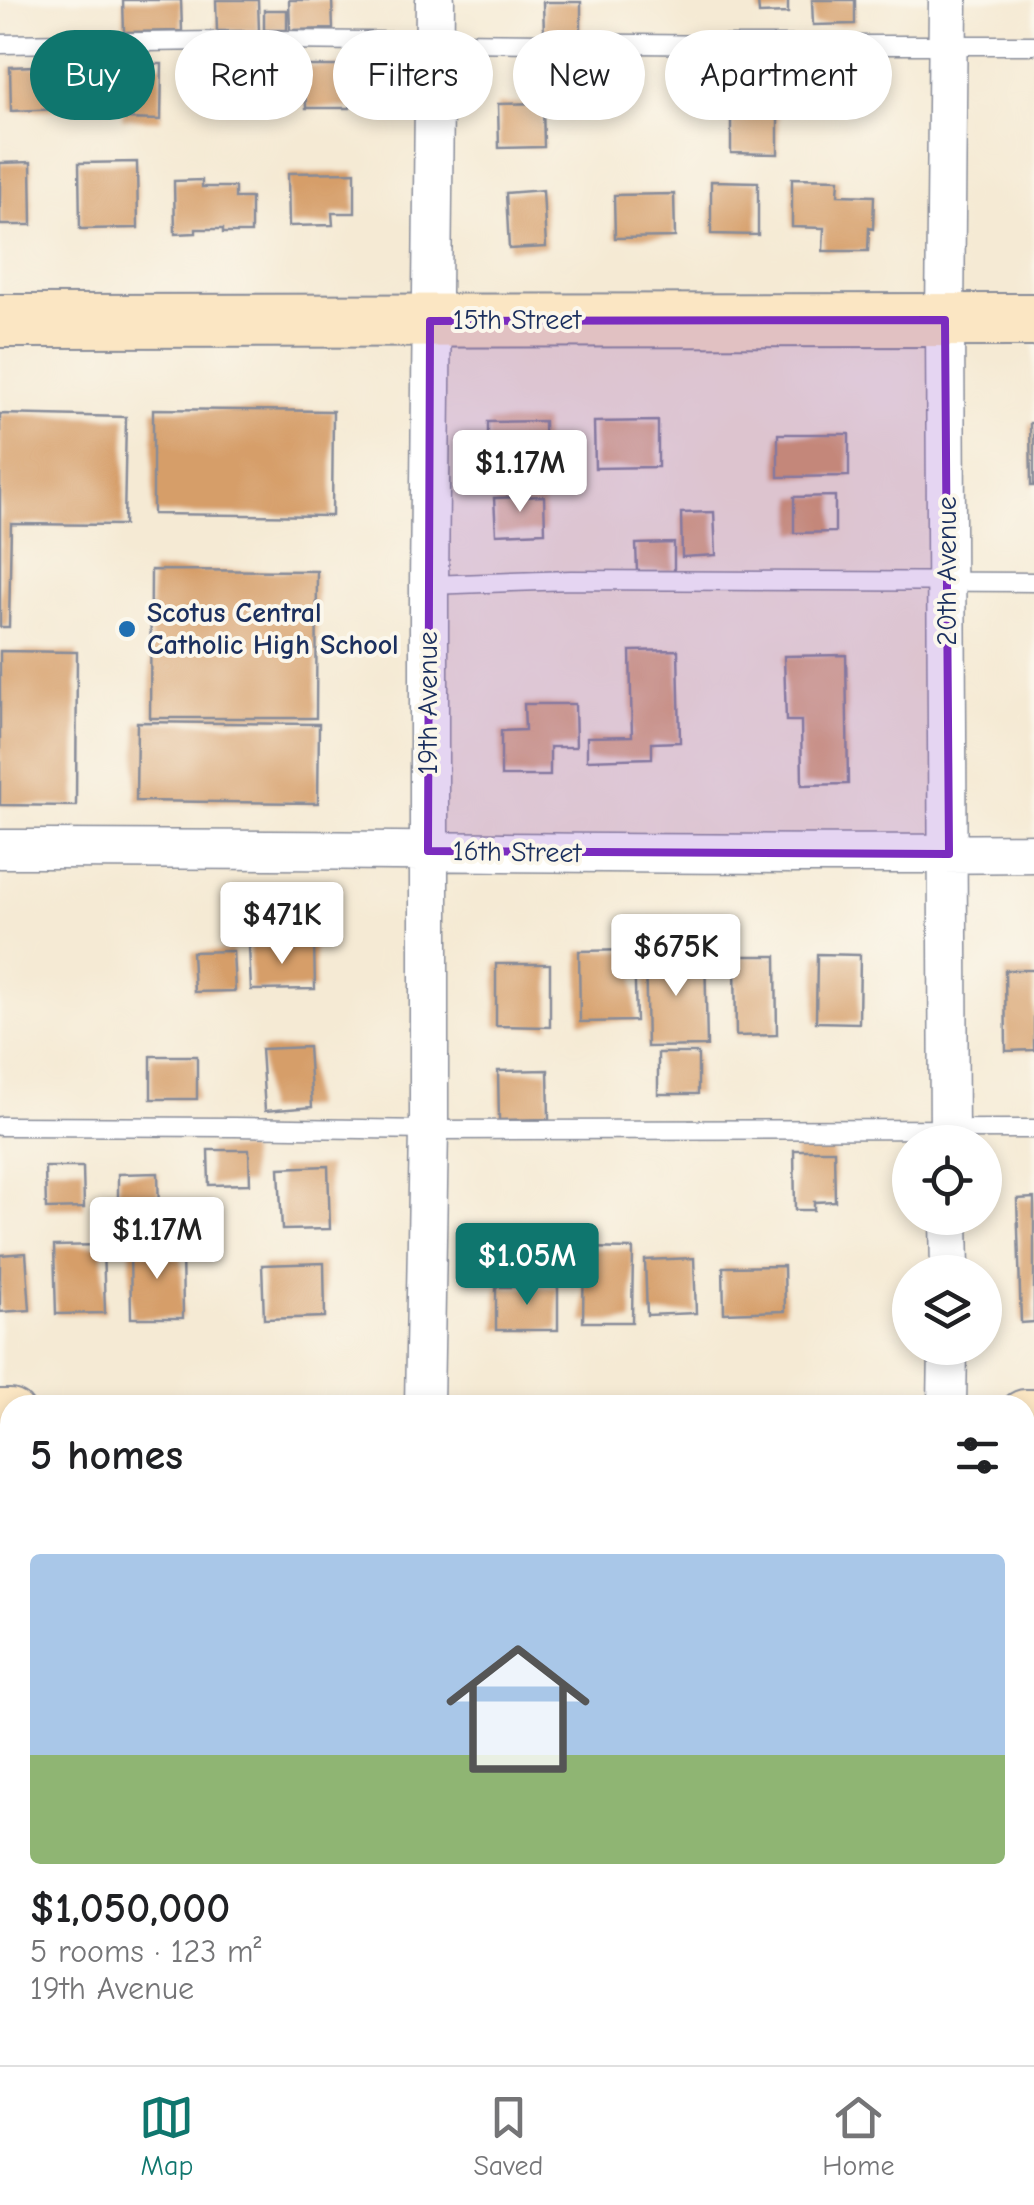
<!DOCTYPE html>
<meta charset="utf-8">
<style>
:root{--surface:#fff;--page:#f6f6f6;--text:#202124;--muted:#757577;--line:#e0e0e0;--accent:#0f766e}
body{margin:0;font-family:"Comic Neue",sans-serif;background:var(--page);color:var(--text);height:100vh;display:flex;flex-direction:column;font-size:38px;white-space:nowrap}
*{box-sizing:border-box;margin:0}
p{font-size:32px;color:var(--muted)}
.icon{flex:none;width:55px;height:55px;fill:none;stroke:currentColor;stroke-width:2;stroke-linecap:round;stroke-linejoin:round}
.map{position:relative;flex:1;overflow:hidden}
.drawer{position:absolute;left:0px;top:1395px;width:1035px;height:670px;display:flex;flex-direction:column;background:var(--surface);border-radius:30px 30px 0 0;box-shadow:0 5px 15px #0003}
.drawer>*{flex:none}
.banner{position:absolute;left:30px;top:30px;width:975px;height:90px;display:flex;gap:20px}
.controls{position:absolute;left:892px;top:1125px;display:grid;gap:20px}
.controls a{display:grid;place-items:center;width:110px;height:110px;border-radius:50%;background:var(--surface);box-shadow:0 5px 15px #0003;font-size:50px}
.price{position:absolute;translate:-50% -85px;padding:0 22px;border-radius:10px;background:#fff;color:#222;font-size:32px;line-height:65px;filter:drop-shadow(0 2px 5px #0008)}
.price::after{content:'';position:absolute;left:50%;top:60px;width:30px;height:22px;margin-left:-15px;background:inherit;clip-path:polygon(0 0,100% 0,50% 100%)}
.price.active{background:var(--accent);color:#fff}
ul{padding:0;list-style:none}
li{display:grid;align-content:center;gap:20px;height:530px;padding:0 30px}
li span{display:grid;place-items:center;height:310px;border-radius:10px;color:#555}
li>.icon{margin-inline-start:auto}
span .icon{width:180px;height:180px;fill:#fffc;stroke-width:1}
li b{font-size:42px}
h2{display:flex;justify-content:space-between;align-items:center;height:120px;padding:0 30px;font-size:42px}
.chip{padding:0 35px;border-radius:45px;background:var(--surface);box-shadow:0 5px 15px #0003;font-size:35px;line-height:90px}
.chip.active{background:var(--accent);color:#fff}
.dock{display:flex;justify-content:space-around;align-items:center;height:140px;border-top:2px solid var(--line);background:var(--surface);font-size:28px;color:var(--muted)}
.dock a{display:grid;justify-items:center;gap:5px}
.dock .active{color:var(--accent)}
.map>svg:first-child{display:block}
.building{fill:#d69e69}
.lines{fill:none;stroke-linecap:round;stroke-linejoin:round}
.lane-casing{stroke:#888c99;stroke-width:21}
.street-casing{stroke:#888c99;stroke-width:41}
.secondary-casing{stroke:#888c99;stroke-width:56}
.lane{stroke:#fff;stroke-width:18}
.street{stroke:#fff;stroke-width:38}
.secondary{stroke:#fbe6c3;stroke-width:52}
.marked{fill:#7b2cbf;fill-opacity:0.2;stroke:#7b2cbf;stroke-width:8;stroke-linejoin:round}
.poi-dot{fill:#1f6fb2;stroke:#fbf7ec;stroke-width:4}
.labels{text-anchor:middle;dominant-baseline:central;stroke-width:8;stroke-linejoin:round;paint-order:stroke}
.street-label{font-size:28px;fill:#1b2f5e;stroke:#fbf7ec}
.poi-label{font-size:28px;font-weight:bold;fill:#1b2f5e;stroke:#fbf7ec;text-anchor:start}
</style>
<div class="map">
<svg width="1034" height="2065" viewBox="0 0 1034 2065">
<rect width="100%" height="100%" fill="#fbf7ec"/>
<filter id="ink" filterUnits="userSpaceOnUse"><feTurbulence type="fractalNoise" baseFrequency=".01" numOctaves="2"/><feDisplacementMap in="SourceGraphic" scale="20" xChannelSelector="R" yChannelSelector="G"/><feConvolveMatrix kernelMatrix="1 2 1 2 8 2 1 2 1" color-interpolation-filters="sRGB"/></filter>
<filter id="wash" filterUnits="userSpaceOnUse"><feTurbulence type="fractalNoise" baseFrequency=".0048" numOctaves="4" result="noise"/><feDisplacementMap in="SourceGraphic" scale="40" xChannelSelector="R" yChannelSelector="G"/><feGaussianBlur stdDeviation="2.25" result="paint"/><feColorMatrix in="noise" values="0 0 0 0 0 0 0 0 0 0 0 0 0 0 0 0 0 1.4 0 .05"/><feComposite in="paint" operator="in"/></filter>
<g filter="url(#wash)">
<rect width="100%" height="100%" fill="#f5ead4"/>
<g id="blocks">
<!-- building -->
<path class="building" d="M 123,0 L 181,0 L 182,31 L 124,32 Z
M 216,0 L 258,0 L 259,31 L 217,31 Z
M 289,0 L 332,0 L 333,29 L 290,30 Z
M 758,0 L 788,0 L 788,13 L 759,14 Z
M 812,0 L 855,0 L 855,24 L 813,25 Z
M 543,2 L 581,2 L 581,34 L 544,34 Z
M 264,10 L 287,10 L 287,30 L 264,30 Z
M 247,63 L 248,93 L 213,94 L 212,65 Z
M 124,64 L 162,64 L 161,120 L 122,119 Z
M 59,65 L 61,109 L 11,111 L 10,67 Z
M 305,66 L 349,66 L 350,108 L 306,108 Z
M 820,67 L 821,104 L 789,105 L 788,68 Z
M 731,98 L 778,98 L 778,154 L 731,153 Z
M 543,103 L 544,147 L 499,148 L 498,104 Z
M 31,162 L 32,225 L 0,225 L 0,163 Z
M 137,162 L 138,228 L 80,229 L 79,163 Z
M 355,172 L 355,213 L 332,213 L 333,225 L 289,226 L 288,173 Z
M 792,178 L 839,179 L 838,195 L 874,196 L 873,229 L 869,228 L 868,251 L 823,251 L 824,228 L 792,227 Z
M 202,180 L 202,187 L 235,187 L 235,198 L 251,198 L 251,233 L 223,233 L 223,229 L 196,229 L 196,233 L 175,234 L 174,181 Z
M 711,181 L 758,182 L 758,235 L 711,234 Z
M 543,190 L 546,247 L 509,249 L 506,193 Z
M 674,194 L 675,237 L 615,238 L 614,195 Z
M 153,409 L 333,411 L 332,516 L 153,514 Z
M 0,414 L 126,417 L 124,525 L 11,524 L 9,627 L 0,627 Z
M 544,421 L 545,469 L 488,470 L 488,422 Z
M 658,421 L 658,467 L 595,468 L 594,422 Z
M 1030,423 L 1034,423 L 1034,486 L 1031,486 Z
M 778,434 L 849,434 L 849,476 L 778,477 Z
M 544,496 L 545,532 L 496,534 L 494,498 Z
M 835,496 L 835,532 L 794,533 L 794,497 Z
M 714,512 L 716,555 L 682,557 L 681,513 Z
M 674,543 L 674,571 L 637,571 L 636,544 Z
M 151,570 L 317,571 L 316,718 L 150,718 Z
M 678,650 L 680,742 L 652,743 L 652,758 L 587,760 L 587,737 L 632,736 L 630,651 Z
M 0,651 L 77,652 L 76,806 L 0,805 Z
M 846,655 L 848,784 L 802,785 L 801,721 L 786,721 L 784,656 Z
M 524,704 L 575,704 L 576,747 L 550,747 L 550,776 L 501,776 L 501,731 L 525,730 Z
M 137,722 L 319,724 L 318,803 L 136,801 Z
M 314,943 L 315,989 L 251,990 L 249,946 Z
M 634,950 L 636,1021 L 580,1022 L 579,951 Z
M 233,951 L 235,991 L 194,992 L 192,952 Z
M 705,951 L 707,1046 L 647,1047 L 645,952 Z
M 817,954 L 860,955 L 859,1023 L 816,1022 Z
M 735,956 L 776,956 L 777,1035 L 736,1036 Z
M 496,964 L 550,964 L 550,1027 L 496,1026 Z
M 1005,970 L 1034,970 L 1034,1050 L 1006,1051 Z
M 308,1047 L 312,1107 L 265,1111 L 261,1049 Z
M 658,1053 L 698,1053 L 698,1094 L 658,1094 Z
M 151,1056 L 197,1056 L 197,1099 L 151,1099 Z
M 548,1070 L 549,1119 L 499,1120 L 498,1071 Z
M 208,1150 L 249,1150 L 250,1184 L 209,1185 Z
M 794,1150 L 834,1150 L 835,1201 L 814,1202 L 814,1210 L 795,1210 Z
M 328,1166 L 330,1229 L 282,1230 L 279,1168 Z
M 45,1167 L 83,1167 L 84,1208 L 46,1209 Z
M 158,1173 L 159,1214 L 118,1215 L 118,1174 Z
M 1034,1198 L 1034,1322 L 1021,1323 L 1017,1199 Z
M 103,1245 L 105,1313 L 56,1314 L 54,1246 Z
M 182,1245 L 183,1318 L 131,1318 L 130,1246 Z
M 584,1248 L 633,1249 L 632,1322 L 583,1322 Z
M 26,1253 L 30,1310 L 0,1312 L 0,1255 Z
M 694,1258 L 696,1313 L 647,1315 L 645,1260 Z
M 324,1263 L 325,1317 L 264,1319 L 262,1265 Z
M 784,1266 L 785,1311 L 724,1313 L 723,1267 Z
M 496,1287 L 558,1287 L 558,1330 L 496,1330 Z
M 0,1474 L 10,1474 L 10,1522 L 0,1522 Z
M 1034,1503 L 1034,1592 L 1025,1592 L 1025,1504 Z
M 0,1754 L 10,1754 L 10,1878 L 0,1878 Z
M 1025,1805 L 1034,1807 L 1034,1868 L 1025,1867 Z"/>
</g>
</g>
<g filter="url(#ink)">
<use href="#blocks" fill-opacity="0" stroke="#888c99" stroke-width="2.5"/>
<g class="lines">
<defs>
<path id="lane" d="M 0,44 L 279,40 L 730,45 L 1034,45
M 429,585 L 571,580 L 1034,582
M 0,1126 L 234,1127 L 429,1130 L 1034,1129"/>
<path id="street" d="M 948,0 L 945,320 L 949,1142
M 0,849 C 345,848 689,857 1034,853
M 949,1218 L 950,1272
M 424,1405 L 429,1130 L 429,585 L 435,0
M 947,1405 L 948,1348
M 1025,1970 L 1034,1973
M 199,2065 L 199,2055"/>
<path id="secondary" d="M 0,321 L 1034,320
M 0,1416 L 10,1416
M 1025,1416 L 1034,1416"/>
</defs>
<!-- lane casing -->
<use href="#lane" class="lane-casing"/>
<!-- street casing -->
<use href="#street" class="street-casing"/>
<!-- secondary casing -->
<use href="#secondary" class="secondary-casing"/>
<!-- lane -->
<use href="#lane" class="lane"/>
<!-- street -->
<use href="#street" class="street"/>
<!-- secondary -->
<use href="#secondary" class="secondary"/>
</g>
</g>
<!-- marked area -->
<path class="marked" d="M 945,320 L 949,854 L 428,851 L 430,321 Z"/>
<!-- markers -->
<circle class="poi-dot" cx="127" cy="629" r="10"/>
<g class="labels">
<!-- street labels -->
<g class="street-label">
<text x="517" y="320">15th Street</text>
<text transform="translate(947 571) rotate(-90)">20th Avenue</text>
<text transform="translate(428 703) rotate(-90)">19th Avenue</text>
<text transform="translate(517 852) rotate(1)">16th Street</text>
</g>
<!-- poi labels -->
<g class="poi-label">
<text x="147" y="613">Scotus Central<tspan x="147" dy="32">Catholic High School</tspan></text>
</g>
</g>
</svg>
<div class="controls">
<a><svg class="icon" aria-label="locate" viewBox="0 0 24 24"><circle cx="12" cy="12" r="6"/><path d="M12 2v4M12 18v4M2 12h4M18 12h4"/></svg></a>
<a><svg class="icon" aria-label="layers" viewBox="0 0 24 24"><path d="M12 4l9 5-9 5-9-5zM3 14l9 5 9-5"/></svg></a>
</div>
<b class="price" style="left:520px;top:515px">$1.17M</b>
<b class="price" style="left:282px;top:967px">$471K</b>
<b class="price" style="left:676px;top:999px">$675K</b>
<b class="price" style="left:157px;top:1282px">$1.17M</b>
<b class="price active" style="left:527px;top:1308px">$1.05M</b>
<div class="banner">
<a class="chip active">Buy</a>
<a class="chip">Rent</a>
<a class="chip">Filters</a>
<a class="chip">New</a>
<a class="chip">Apartment</a>
</div>
<section class="drawer">
<h2>5 homes<svg class="icon" aria-label="filters" viewBox="0 0 24 24"><path d="M4 7h16M4 17h16"/><circle cx="9" cy="7" r="2"/><circle cx="15" cy="17" r="2"/></svg></h2>
<ul>
<li><span style="background:linear-gradient(#a9c7e8 65%,#8fb573 0)"><svg class="icon" aria-label="home" viewBox="0 0 24 24"><path d="M3 11l9-7 9 7M6 9v11h12V9"/></svg></span><div><b>$1,050,000</b><p>5 rooms · 123 m²</p><p>19th Avenue</p></div></li>
</ul>
</section>
</div>
<nav class="dock">
<a class="active"><svg class="icon" aria-label="map" viewBox="0 0 24 24"><path d="M3 6l6-2 6 2 6-2v14l-6 2-6-2-6 2zM9 4v14M15 6v14"/></svg>Map</a>
<a><svg class="icon" aria-label="saved" viewBox="0 0 24 24"><path d="M7 4h10v16l-5-4-5 4z"/></svg>Saved</a>
<a><svg class="icon" aria-label="home" viewBox="0 0 24 24"><path d="M3 11l9-7 9 7M6 9v11h12V9"/></svg>Home</a>
</nav>
